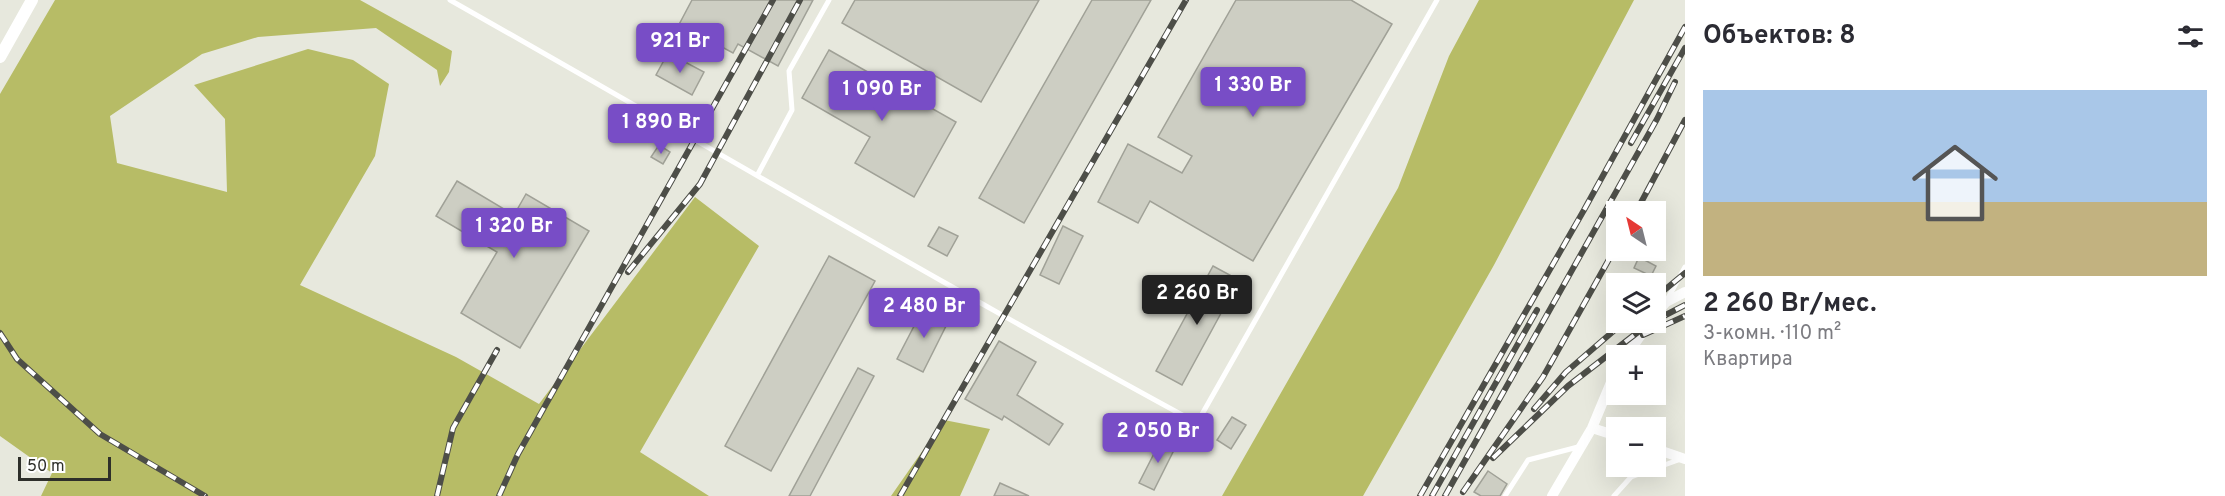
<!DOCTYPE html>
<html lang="ru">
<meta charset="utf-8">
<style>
:root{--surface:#fff;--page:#f2f2f3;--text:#2b2b33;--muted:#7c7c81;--line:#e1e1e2;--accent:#784dc6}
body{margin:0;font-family:Overpass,sans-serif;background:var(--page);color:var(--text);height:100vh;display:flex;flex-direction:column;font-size:22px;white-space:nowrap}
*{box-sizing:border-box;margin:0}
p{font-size:20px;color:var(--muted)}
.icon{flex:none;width:33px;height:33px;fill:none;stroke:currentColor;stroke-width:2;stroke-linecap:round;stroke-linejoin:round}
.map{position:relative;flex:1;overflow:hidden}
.sheet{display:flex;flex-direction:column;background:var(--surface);width:540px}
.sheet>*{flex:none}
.needle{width:39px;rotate:325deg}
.buttons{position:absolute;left:1606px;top:201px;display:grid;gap:12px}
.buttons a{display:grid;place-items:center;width:60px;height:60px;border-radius:0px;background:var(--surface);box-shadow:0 6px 24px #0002;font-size:30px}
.scale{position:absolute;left:18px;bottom:15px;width:93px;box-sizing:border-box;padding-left:6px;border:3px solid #2e2f2a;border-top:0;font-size:16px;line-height:21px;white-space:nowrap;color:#2e2f2a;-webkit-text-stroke:4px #fff;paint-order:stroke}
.price{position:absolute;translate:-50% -51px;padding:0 14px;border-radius:6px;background:var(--accent);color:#fff;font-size:20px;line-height:39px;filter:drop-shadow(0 2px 3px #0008)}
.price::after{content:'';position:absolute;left:50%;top:36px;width:18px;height:14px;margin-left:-9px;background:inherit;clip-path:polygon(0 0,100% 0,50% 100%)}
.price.selected{background:#222;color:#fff}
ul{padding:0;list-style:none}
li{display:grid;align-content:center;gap:12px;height:318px;padding:0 18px}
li+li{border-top:2px solid var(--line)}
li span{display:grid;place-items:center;height:186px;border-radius:0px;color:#555}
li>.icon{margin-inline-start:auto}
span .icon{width:108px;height:108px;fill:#fffc;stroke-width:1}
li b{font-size:26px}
h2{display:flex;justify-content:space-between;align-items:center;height:72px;padding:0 18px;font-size:26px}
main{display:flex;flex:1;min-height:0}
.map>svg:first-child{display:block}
.green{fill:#b7bc66}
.building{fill:#cdcec3;stroke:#a0a197;stroke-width:1.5}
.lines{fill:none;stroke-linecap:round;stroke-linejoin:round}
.service{stroke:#fff;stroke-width:5}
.minor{stroke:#fff;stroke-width:10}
.tertiary{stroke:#fff;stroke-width:12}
.rail-casing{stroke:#4d4e48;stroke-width:6}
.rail{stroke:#fff;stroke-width:4;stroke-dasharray:11;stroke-linecap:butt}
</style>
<main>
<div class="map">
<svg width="1685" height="496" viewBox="0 0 1685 496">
<rect width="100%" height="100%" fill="#e7e8dd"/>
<!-- green -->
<path class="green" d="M 55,0 L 360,0 L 452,51 L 449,72 L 440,86 L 437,70 L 376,28 L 258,37 L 202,54 L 110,116 L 117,163 L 227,192 L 225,119 L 194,85 L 308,49 L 353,60 L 389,84 L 375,156 L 300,285 L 456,357 L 539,404 L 695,197 L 759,246 L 640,452 L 709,496 L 41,496 L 52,473 L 0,436 L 0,94 Z
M 1479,0 L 1634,0 L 1494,265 L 1363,496 L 1222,496 L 1398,188 L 1449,56 Z
M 944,420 L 990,429 L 960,496 L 891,496 Z"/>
<!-- building -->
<path class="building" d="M 692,0 L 813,0 L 778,66 L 738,44 L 733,53 L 711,41 L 706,51 L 674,34 Z
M 855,0 L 1039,0 L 981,102 L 842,23 Z
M 1092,0 L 1151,0 L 1024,223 L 979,198 Z
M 1236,0 L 1351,0 L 1392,24 L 1253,261 L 1150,201 L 1138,223 L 1098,202 L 1128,144 L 1182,173 L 1192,156 L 1158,137 Z
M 829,50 L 956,122 L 914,197 L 855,163 L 870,137 L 802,98 Z
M 668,53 L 704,72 L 692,95 L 656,75 Z
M 659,145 L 670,152 L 663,164 L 651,157 Z
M 457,181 L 514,215 L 526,194 L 589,231 L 520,348 L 461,313 L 497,252 L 436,216 Z
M 1063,226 L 1083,236 L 1059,284 L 1040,275 Z
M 939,227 L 958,236 L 947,256 L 928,246 Z
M 829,256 L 875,281 L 771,471 L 725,446 Z
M 1639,257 L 1656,266 L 1651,276 L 1634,268 Z
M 1213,266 L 1239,280 L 1182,385 L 1156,371 Z
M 925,305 L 950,318 L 923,372 L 897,359 Z
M 999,341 L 1036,362 L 1017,395 L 1063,424 L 1049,445 L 1004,416 L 1002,420 L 965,399 Z
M 858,368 L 874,376 L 810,496 L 789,496 Z
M 1232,417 L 1246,425 L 1231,449 L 1217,440 Z
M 1162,438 L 1176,446 L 1154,490 L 1139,483 Z
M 1488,471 L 1507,484 L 1500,496 L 1481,496 L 1474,492 Z
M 1000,483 L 1029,496 L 994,496 Z"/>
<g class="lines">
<!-- service -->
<path class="service" d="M 450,0 C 699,141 945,286 1197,423 L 1437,0
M 758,174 L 792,110 L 789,71 L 829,0
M 1668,298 L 1685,267
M 1505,496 L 1528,460 L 1578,447
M 1614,496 L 1631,477 L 1681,459"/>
<!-- minor -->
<path class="minor" d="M 1656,314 L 1666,302 L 1685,292
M 1626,356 L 1650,322
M 1592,428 L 1617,436
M 1656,449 L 1685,459
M 1552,496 L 1592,428 L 1617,368"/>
<!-- tertiary -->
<path class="tertiary" d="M 0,57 L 32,0"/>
<defs>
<path id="rail" d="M 1631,143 L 1685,48
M 1636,212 L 1685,120
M 628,272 L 700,184 L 800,0
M 1656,297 L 1685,273
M 1656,320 L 1685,305
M 0,333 L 17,359 L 100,434 L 205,496
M 1643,335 L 1685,316
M 1534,409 L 1566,372 L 1624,322
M 1493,458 L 1568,386 L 1651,322
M 1463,492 L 1543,377 L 1617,245
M 437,496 L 453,428 L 497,350
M 499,496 L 518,454 L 773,0
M 900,496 L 1186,0
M 1420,496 L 1584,210 L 1685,27
M 1432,496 L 1537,310
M 1445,496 L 1657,119 L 1675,82"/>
</defs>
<!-- rail casing -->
<use href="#rail" class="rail-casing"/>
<!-- rail -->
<use href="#rail" class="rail"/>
</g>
</svg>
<div class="buttons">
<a><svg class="needle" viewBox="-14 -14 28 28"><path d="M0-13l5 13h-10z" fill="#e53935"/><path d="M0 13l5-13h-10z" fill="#7c7c81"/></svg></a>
<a><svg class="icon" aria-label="layers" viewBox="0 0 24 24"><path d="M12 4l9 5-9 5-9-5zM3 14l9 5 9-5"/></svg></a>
<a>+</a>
<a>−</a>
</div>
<div class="scale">50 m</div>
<b class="price" style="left:680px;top:74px">921 Br</b>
<b class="price" style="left:1253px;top:118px">1 330 Br</b>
<b class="price" style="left:882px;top:122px">1 090 Br</b>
<b class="price" style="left:661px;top:155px">1 890 Br</b>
<b class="price" style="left:514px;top:259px">1 320 Br</b>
<b class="price selected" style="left:1197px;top:326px">2 260 Br</b>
<b class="price" style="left:924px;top:339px">2 480 Br</b>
<b class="price" style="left:1158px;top:464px">2 050 Br</b>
</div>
<section class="sheet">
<h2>Объектов: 8<svg class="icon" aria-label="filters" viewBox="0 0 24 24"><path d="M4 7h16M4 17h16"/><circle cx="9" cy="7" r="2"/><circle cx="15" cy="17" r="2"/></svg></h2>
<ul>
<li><span style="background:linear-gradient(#a9c7e8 60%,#c2b280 0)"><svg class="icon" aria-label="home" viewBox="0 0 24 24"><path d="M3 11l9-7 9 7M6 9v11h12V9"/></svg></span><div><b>2 260 Br/мес.</b><p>3-комн. · 110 m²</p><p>Квартира</p></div></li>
</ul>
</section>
</main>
